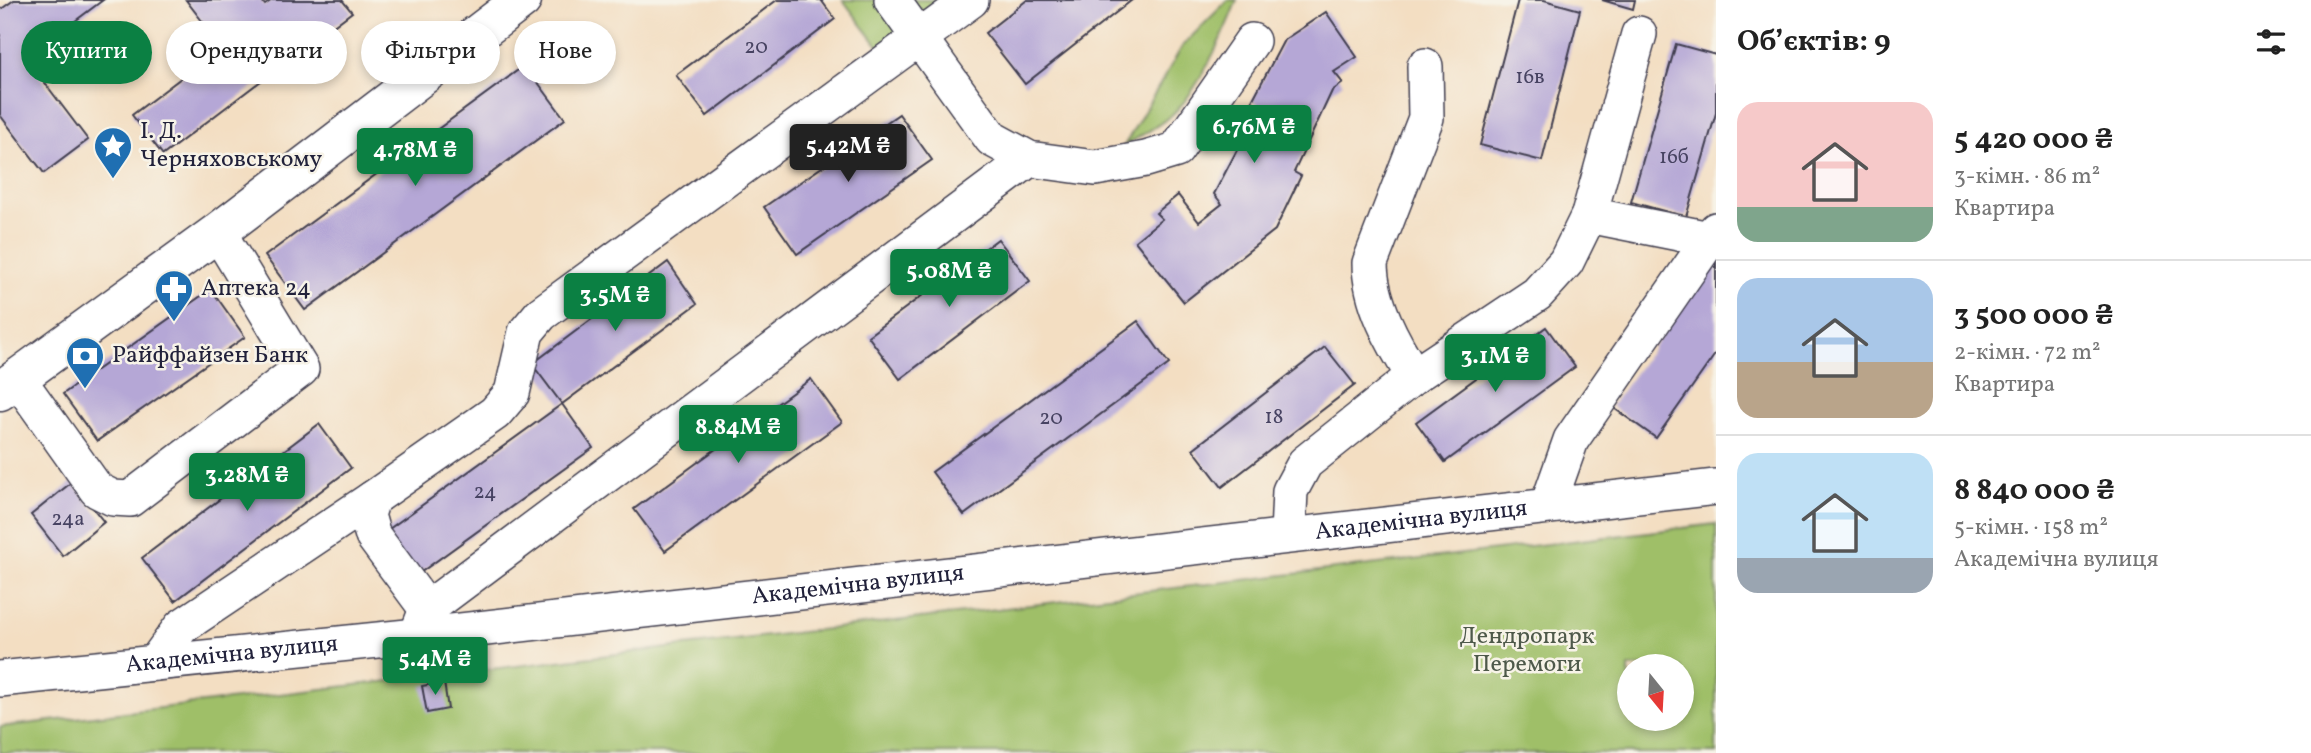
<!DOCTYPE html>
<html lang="uk">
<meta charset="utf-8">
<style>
:root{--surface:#fff;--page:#f6f6f6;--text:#222;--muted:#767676;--line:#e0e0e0;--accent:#0b8043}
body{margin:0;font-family:Vollkorn,serif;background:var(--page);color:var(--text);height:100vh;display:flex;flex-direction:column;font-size:26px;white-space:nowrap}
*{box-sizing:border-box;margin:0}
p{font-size:23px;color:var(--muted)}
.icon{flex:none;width:38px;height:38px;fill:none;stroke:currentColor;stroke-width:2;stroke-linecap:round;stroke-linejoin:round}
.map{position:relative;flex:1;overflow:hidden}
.sheet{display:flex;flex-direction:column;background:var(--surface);width:595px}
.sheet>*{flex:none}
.hud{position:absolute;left:21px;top:21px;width:665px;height:63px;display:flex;gap:14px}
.needle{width:46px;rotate:162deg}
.buttons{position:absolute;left:1617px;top:654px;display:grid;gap:14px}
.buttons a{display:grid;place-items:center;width:77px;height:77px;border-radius:50%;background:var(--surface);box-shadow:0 4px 10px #0003;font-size:35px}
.price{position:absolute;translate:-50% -60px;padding:0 16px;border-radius:7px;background:var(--accent);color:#fff;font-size:23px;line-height:46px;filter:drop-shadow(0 2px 4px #0008)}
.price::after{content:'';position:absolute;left:50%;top:42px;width:21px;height:16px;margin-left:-10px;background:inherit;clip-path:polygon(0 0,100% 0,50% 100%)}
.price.active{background:#222;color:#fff}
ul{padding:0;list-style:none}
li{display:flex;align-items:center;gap:21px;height:175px;padding:0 21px}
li+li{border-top:2px solid var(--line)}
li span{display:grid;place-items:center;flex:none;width:196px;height:140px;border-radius:21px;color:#555}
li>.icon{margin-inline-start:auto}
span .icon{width:84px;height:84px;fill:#fffc;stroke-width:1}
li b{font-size:30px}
h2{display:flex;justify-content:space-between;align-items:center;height:84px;padding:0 21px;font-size:30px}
.tag{padding:0 24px;border-radius:32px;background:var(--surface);box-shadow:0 4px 10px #0003;font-size:24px;line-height:63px}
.tag.active{background:var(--accent);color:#fff}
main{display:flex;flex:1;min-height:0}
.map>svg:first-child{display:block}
.green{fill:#9fbf67;stroke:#607051;stroke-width:2;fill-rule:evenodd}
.building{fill:#b5a7d6}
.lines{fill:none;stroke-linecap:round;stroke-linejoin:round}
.minor-casing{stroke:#413e4f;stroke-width:38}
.major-casing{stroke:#413e4f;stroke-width:41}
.minor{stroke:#fff;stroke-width:35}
.major{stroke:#fff;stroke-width:38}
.labels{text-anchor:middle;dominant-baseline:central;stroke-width:5;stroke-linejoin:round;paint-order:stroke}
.number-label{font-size:21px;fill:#474362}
.poi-label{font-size:24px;fill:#22223b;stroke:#f7f3e8;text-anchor:start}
.street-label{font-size:24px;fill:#22223b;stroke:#f7f3e8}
.park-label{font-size:24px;fill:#4e594a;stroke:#f7f3e8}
</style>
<main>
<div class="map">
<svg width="1716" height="753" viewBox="0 0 1716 753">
<rect width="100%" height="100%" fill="#f7f3e8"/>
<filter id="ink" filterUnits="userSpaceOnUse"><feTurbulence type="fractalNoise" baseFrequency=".0143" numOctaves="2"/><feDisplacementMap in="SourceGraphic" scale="14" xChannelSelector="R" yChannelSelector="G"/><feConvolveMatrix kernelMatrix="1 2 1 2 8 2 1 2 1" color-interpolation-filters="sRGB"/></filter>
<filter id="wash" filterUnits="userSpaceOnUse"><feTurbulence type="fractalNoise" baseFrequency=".00686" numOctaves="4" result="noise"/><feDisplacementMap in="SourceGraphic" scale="28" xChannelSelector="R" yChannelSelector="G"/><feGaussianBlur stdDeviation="1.57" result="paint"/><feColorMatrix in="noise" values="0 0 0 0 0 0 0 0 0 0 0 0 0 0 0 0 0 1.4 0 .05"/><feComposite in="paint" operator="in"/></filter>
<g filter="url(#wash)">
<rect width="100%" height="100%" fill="#f3dec2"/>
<!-- green -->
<path class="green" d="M 843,0 L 974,0 L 891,63 Z
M 1228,0 L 1237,0 C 1224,33 1202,83 1178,109 C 1163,124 1142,135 1124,146 L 1183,45 Z
M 1716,524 L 1716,753 L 0,753 L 0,727 ZM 1629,667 L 1682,667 L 1682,719 L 1629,719 Z"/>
<g id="blocks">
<!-- building -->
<path class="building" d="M 14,0 L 103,0 L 26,58 L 88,140 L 44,173 L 0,115 L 0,10 Z
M 186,0 L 261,0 L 265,5 L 272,0 L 342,0 L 352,12 L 163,155 L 132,115 L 222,47 Z
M 777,0 L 821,0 L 835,19 L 707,116 L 676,75 Z
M 1027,0 L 1132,0 L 1025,84 L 985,33 Z
M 1518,0 L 1544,0 L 1580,10 L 1542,161 L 1480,145 Z
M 1602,0 L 1635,0 L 1633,9 Z
M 1326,12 L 1357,57 L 1334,72 L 1343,83 L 1332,91 L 1294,172 L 1301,176 L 1275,230 L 1184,302 L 1135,241 L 1162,219 L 1156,213 L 1178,195 L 1199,222 L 1222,204 L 1214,194 L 1260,106 L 1252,101 L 1284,40 Z
M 1676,44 L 1716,55 L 1716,113 L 1686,217 L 1631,202 Z
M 525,65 L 565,119 L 305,310 L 265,256 Z
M 899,114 L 932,160 L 797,254 L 764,207 Z
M 998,239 L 1030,281 L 900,379 L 868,336 Z
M 1716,261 L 1716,353 L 1656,438 L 1611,406 Z
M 668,262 L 697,304 L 562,404 L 532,364 Z
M 211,289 L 245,337 L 97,441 L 63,394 Z
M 1138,321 L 1169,364 L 964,515 L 932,472 Z
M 1546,327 L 1575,367 L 1445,462 L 1416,422 Z
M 1325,347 L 1355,385 L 1222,487 L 1193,449 Z
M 811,379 L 842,422 L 665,551 L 634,509 Z
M 562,404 L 593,448 L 410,580 L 378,537 Z
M 319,424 L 351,468 L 175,601 L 142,558 Z
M 72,482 L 104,522 L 63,556 L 31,515 Z
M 444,682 L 448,709 L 427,713 L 422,686 Z"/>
</g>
</g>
<g filter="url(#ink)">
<use href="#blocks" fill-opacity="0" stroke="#413e4f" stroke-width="2"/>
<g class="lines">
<defs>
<g id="minor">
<path d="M 892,0 L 992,139 L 1029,159 L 1095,168 L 1146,159 L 1176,150 L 1252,41"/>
<path d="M 1589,215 L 1709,239"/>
<path d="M 1414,376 C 1393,343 1370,302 1370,263 L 1426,118 L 1425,66"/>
<path d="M 18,379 L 97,490 L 113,498 L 130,499 L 301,369 L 218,232"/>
<path d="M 1548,505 L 1571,440 L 1716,230"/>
<path d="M 1288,535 L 1290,491 L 1305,463 L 1414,376 L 1537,294 L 1566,262 L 1589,215 L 1639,34"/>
<path d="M 427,609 L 373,536 L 367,515 L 372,499 L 495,413 L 512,393 L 526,332 L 541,314 L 971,0"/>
<path d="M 419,630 L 427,609 L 1029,159"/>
<path d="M 155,663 L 181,627 L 372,499"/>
<path id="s1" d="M 0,679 L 417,636 L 1716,487"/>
</g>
<path id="major" d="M 0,391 L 218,232 L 522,0"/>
</defs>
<!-- minor casing -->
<use href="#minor" class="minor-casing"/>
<!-- major casing -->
<use href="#major" class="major-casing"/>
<!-- minor -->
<use href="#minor" class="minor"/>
<!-- major -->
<use href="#major" class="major"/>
</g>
</g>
<!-- icons -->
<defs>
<symbol id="sight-pin" viewBox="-11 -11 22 30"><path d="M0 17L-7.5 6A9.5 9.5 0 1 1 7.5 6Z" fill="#1f6fb2" stroke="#f7f3e8"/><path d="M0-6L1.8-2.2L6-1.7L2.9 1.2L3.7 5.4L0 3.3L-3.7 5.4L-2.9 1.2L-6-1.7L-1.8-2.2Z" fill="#fff"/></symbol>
<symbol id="pharmacy-pin" viewBox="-11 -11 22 30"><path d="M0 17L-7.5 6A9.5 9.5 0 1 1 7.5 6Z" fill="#1f6fb2" stroke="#f7f3e8"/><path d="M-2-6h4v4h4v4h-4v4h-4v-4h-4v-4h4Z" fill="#fff"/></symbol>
<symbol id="bank-pin" viewBox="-11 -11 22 30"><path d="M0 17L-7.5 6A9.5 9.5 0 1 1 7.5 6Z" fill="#1f6fb2" stroke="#f7f3e8"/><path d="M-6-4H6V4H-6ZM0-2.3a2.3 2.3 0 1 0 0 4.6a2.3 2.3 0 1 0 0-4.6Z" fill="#fff"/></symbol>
</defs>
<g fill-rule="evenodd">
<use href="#sight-pin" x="91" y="124" width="44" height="60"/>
<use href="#pharmacy-pin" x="152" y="267" width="44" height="60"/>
<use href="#bank-pin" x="63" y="334" width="44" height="60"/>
</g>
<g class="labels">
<!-- number labels -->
<g class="number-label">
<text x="756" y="47">20</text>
<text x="1530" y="77">16в</text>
<text x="1674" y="157">16б</text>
<text x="1274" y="417">18</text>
<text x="1051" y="418">20</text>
<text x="485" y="492">24</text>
<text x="68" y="519">24а</text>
</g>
<!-- poi labels -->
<g class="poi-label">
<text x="140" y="132">І. Д.<tspan x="140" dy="28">Черняховському</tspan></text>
<text x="201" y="289">Аптека 24</text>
<text x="112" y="356">Райффайзен Банк</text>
</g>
<!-- street labels -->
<g class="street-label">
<text stroke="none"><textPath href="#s1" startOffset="1430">Академічна вулиця</textPath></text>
<text stroke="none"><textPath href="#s1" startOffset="863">Академічна вулиця</textPath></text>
<text stroke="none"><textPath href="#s1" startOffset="233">Академічна вулиця</textPath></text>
</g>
<!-- park labels -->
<g class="park-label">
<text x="1527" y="637">Дендропарк<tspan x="1527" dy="28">Перемоги</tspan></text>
</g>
</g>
</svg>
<div class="buttons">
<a><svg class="needle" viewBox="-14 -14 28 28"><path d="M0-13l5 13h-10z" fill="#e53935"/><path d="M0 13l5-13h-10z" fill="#767676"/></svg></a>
</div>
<b class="price" style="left:1254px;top:165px">6.76M ₴</b>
<b class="price active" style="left:848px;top:184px">5.42M ₴</b>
<b class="price" style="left:415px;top:188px">4.78M ₴</b>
<b class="price" style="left:949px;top:309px">5.08M ₴</b>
<b class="price" style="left:615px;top:333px">3.5M ₴</b>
<b class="price" style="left:1495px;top:394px">3.1M ₴</b>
<b class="price" style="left:738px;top:465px">8.84M ₴</b>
<b class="price" style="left:247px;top:513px">3.28M ₴</b>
<b class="price" style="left:435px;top:697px">5.4M ₴</b>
<div class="hud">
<a class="tag active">Купити</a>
<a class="tag">Орендувати</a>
<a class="tag">Фільтри</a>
<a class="tag">Нове</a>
</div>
</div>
<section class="sheet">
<h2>Об’єктів: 9<svg class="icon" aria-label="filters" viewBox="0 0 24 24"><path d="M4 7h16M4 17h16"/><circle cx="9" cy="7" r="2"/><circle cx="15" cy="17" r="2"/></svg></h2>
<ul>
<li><span style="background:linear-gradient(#f6c9c9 75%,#7fa58c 0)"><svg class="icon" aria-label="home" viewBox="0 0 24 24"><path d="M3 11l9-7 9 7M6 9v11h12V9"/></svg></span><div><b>5 420 000 ₴</b><p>3-кімн. · 86 m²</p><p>Квартира</p></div></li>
<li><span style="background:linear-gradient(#a9c7e8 60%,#b9a48a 0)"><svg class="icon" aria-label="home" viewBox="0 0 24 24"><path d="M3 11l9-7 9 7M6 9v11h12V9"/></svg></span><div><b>3 500 000 ₴</b><p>2-кімн. · 72 m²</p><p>Квартира</p></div></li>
<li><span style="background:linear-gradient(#bfe0f5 75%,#9aa5b1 0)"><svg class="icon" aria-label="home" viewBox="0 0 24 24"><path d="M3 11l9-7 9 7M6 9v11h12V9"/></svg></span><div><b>8 840 000 ₴</b><p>5-кімн. · 158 m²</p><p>Академічна вулиця</p></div></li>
</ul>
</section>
</main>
